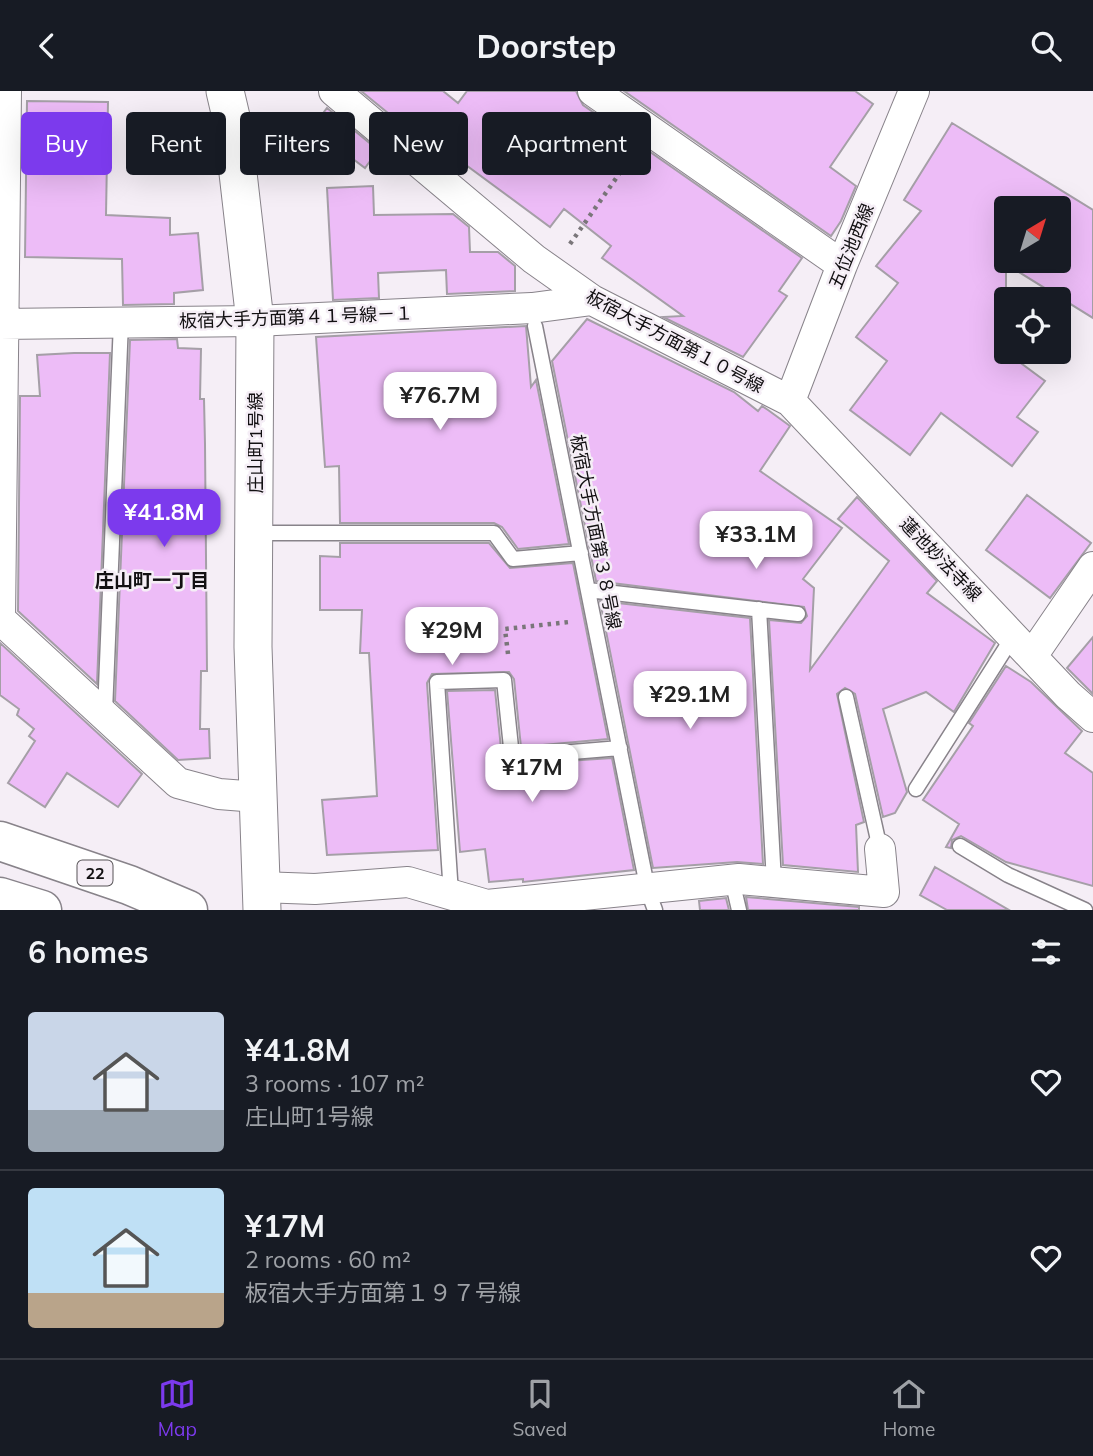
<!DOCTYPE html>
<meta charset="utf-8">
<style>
:root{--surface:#171b24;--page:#242831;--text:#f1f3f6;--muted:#9ea1a6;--line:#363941;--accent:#7c3aed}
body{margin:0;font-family:Mulish,"Noto Sans JP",sans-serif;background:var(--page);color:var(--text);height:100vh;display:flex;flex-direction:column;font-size:26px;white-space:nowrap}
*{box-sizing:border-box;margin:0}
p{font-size:23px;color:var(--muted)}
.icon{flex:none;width:38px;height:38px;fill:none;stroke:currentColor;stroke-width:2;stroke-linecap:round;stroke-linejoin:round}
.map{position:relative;height:819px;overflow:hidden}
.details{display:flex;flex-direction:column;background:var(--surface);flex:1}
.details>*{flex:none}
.top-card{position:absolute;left:21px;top:21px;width:700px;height:63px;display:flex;gap:14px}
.needle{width:46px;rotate:38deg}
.controls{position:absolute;left:994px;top:105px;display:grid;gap:14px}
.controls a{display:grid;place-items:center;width:77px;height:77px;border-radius:7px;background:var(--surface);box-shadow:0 7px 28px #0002;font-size:35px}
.price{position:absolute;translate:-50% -60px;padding:0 16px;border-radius:14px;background:#fff;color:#222;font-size:23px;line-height:46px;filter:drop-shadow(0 2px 4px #0008)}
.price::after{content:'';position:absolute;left:50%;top:42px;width:21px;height:16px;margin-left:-10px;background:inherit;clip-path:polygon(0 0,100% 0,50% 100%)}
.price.current{background:var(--accent);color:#fff}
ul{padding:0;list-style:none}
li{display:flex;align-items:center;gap:21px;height:175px;padding:0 28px}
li+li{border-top:2px solid var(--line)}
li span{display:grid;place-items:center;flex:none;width:196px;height:140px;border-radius:7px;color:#555}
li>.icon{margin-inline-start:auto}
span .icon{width:84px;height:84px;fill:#fffc;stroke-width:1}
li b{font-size:30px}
h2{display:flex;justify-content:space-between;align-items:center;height:84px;padding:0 28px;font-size:30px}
.tag{padding:0 24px;border-radius:7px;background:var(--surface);box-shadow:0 7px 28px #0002;font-size:24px;line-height:63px}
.tag.current{background:var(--accent);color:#fff}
header{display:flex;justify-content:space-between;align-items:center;height:91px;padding:0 28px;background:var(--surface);font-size:32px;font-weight:700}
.tab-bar{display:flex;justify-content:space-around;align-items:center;height:98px;border-top:2px solid var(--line);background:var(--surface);font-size:19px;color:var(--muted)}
.tab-bar a{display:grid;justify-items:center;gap:4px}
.tab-bar .current{color:var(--accent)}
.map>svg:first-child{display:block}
.building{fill:#edbcf7;stroke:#a59fa7;stroke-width:2;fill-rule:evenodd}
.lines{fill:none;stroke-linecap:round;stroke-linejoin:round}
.service-casing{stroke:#88838a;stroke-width:17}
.minor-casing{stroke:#88838a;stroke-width:32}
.tertiary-casing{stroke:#88838a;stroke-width:39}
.primary-casing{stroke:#88838a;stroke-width:41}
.path{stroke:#7a767a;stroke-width:4.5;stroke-dasharray:3.5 5;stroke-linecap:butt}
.service{stroke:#fff;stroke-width:14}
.minor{stroke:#fff;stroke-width:30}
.tertiary{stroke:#fff;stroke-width:37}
.primary{stroke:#fff;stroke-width:38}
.labels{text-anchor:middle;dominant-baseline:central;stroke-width:5;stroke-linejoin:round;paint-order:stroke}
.shield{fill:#f5eef6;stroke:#565356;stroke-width:2}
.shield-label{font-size:16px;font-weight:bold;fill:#121012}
.street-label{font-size:18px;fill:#121012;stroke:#f5eef6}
.neighbourhood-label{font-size:19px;font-weight:bold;fill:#121012;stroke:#f5eef6}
</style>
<header><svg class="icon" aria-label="back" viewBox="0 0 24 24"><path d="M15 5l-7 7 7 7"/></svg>Doorstep<svg class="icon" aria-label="search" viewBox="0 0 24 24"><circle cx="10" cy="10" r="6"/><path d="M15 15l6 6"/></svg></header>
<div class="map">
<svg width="1093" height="819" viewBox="0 0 1093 819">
<rect width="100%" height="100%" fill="#f5eef6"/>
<!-- building -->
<path class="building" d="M 361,0 L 443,0 L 458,12 L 467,0 L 576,0 L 583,14 L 802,167 L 779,200 L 787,205 L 743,266 L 663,226 L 683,225 L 602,167 L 611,155 L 564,118 L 550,136 L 402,27 L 399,31 Z
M 624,0 L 855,0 L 873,13 L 830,76 L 856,95 L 841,130 L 831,145 Z
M 27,10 L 108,11 L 106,124 L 170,127 L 170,144 L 198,142 L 203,199 L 174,202 L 174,213 L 123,214 L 122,168 L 25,166 Z
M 327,17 L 378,59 L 365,77 L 312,37 Z
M 952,32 L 1093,119 L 1093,227 L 1006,173 L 1006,261 L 1045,290 L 1017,326 L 1038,341 L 1012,375 L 941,322 L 910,364 L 850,319 L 887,270 L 856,246 L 898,192 L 876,175 L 921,120 L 904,109 ZM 1006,117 L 1059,117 L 1059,170 L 1006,170 Z
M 373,95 L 374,124 L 453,123 L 469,136 L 470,161 L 498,161 L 515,175 L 515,200 L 447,203 L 446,179 L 378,182 L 379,207 L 333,209 L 327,97 Z
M 587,228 L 734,301 L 758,320 L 762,315 L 768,319 L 790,335 L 760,380 L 842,437 L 803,488 L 814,497 L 810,579 L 889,470 L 838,428 L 857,406 L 937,490 L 927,502 L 995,552 L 954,621 L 926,601 L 883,618 L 907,701 L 895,722 L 883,726 L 855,603 L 845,597 L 837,603 L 864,731 L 856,734 L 858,781 L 783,774 L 769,529 L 801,532 L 807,525 L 804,516 L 596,490 L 552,270 Z
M 526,235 L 531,296 L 536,289 L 569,453 L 518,458 L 502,436 L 494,432 L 340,432 L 339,375 L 325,376 L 316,246 Z
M 177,248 L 178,257 L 201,258 L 200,308 L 204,308 L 205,353 L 207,580 L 201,580 L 200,638 L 209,638 L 210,667 L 178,669 L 115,610 L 130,249 Z
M 74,262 L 110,262 L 97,593 L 18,520 L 20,305 L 40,305 L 37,264 Z
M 1027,404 L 1091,452 L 1050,507 L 986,459 Z
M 340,452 L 489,452 L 510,477 L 573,472 L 608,648 L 521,656 L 514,588 L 509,581 L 432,583 L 427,592 L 438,759 L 327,764 L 322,709 L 377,705 L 369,562 L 360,562 L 362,519 L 320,519 L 320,465 L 340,466 Z
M 600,510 L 750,527 L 763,773 L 737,771 L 653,777 Z
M 1093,546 L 1093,603 L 1067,577 Z
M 0,552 L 142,683 L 118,716 L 67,682 L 45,716 L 8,692 L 35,650 L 29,645 L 34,638 L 17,624 L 19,618 L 0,604 Z
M 1006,575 L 1031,591 L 1082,640 L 1065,662 L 1093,682 L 1093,795 L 1006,771 L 961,745 L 952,749 L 951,757 L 946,756 L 959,733 L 923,709 L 973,635 L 969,632 Z
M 495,599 L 502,667 L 507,674 L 612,667 L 634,779 L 523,791 L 523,788 L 489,791 L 485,758 L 460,761 L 447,600 Z
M 935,776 L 1009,819 L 947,819 L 920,804 Z
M 746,806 L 859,816 L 859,819 L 748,819 Z
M 726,807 L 729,819 L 700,819 L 699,810 Z"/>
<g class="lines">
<defs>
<path id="service" d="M 535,235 L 648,800 L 655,819
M 256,442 L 494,442 L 513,468 L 581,462
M 588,499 L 798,523
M 759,518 L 774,791
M 846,606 L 880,758
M 105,621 L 121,231
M 916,698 L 1014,544
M 960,755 L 1008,784 L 1085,819
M 732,789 L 739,819
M 451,803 L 437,591 L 504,589 L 512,666 L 620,657"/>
<path id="minor" d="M 6,0 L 0,528 L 178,692 L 219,703 L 257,706
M 334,0 L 534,168 L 592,209 L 790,310 L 1068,604 L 1093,626
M 593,0 L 842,174
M 0,233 L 255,230 L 532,217 L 592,209
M 790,310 L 842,174 L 914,0
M 1032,565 L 1093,476
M 260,796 L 315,798 L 408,791 L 487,814 L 739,788 L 884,801 L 880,758"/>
<path id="tertiary" d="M 225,0 L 232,30 L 255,230 L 253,556 L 262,819"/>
<path id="primary" d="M 0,750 L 129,794 L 188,819
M 0,806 L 42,819"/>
</defs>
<!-- service casing -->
<use href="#service" class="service-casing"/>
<!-- minor casing -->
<use href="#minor" class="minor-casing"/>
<!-- tertiary casing -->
<use href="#tertiary" class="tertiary-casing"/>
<!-- primary casing -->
<use href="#primary" class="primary-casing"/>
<!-- path -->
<path class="path" d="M 570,153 L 631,66
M 508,563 L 505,538 L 569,531"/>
<!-- service -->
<use href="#service" class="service"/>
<!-- minor -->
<use href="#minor" class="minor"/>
<!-- tertiary -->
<use href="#tertiary" class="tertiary"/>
<!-- primary -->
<use href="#primary" class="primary"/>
</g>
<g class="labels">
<!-- shield labels -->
<rect class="shield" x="77.5" y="769.5" width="35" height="25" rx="5"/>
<g class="shield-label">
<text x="95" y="782">22</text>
</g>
<!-- street labels -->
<g class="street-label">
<text transform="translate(851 155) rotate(-68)">五位池西線</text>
<text transform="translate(296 226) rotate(-2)">板宿大手方面第４１号線－１</text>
<text transform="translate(675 250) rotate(28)">板宿大手方面第１０号線</text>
<text transform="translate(255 352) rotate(-90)">庄山町1号線</text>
<text transform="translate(596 441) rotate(79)">板宿大手方面第３８号線</text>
<text transform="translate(941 468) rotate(46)">蓮池妙法寺線</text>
</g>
<!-- neighbourhood labels -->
<g class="neighbourhood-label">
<text x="152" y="489">庄山町一丁目</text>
</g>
</g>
</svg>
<div class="controls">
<a><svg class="needle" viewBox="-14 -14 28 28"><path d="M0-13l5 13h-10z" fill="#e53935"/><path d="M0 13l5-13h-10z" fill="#9ea1a6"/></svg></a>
<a><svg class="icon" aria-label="locate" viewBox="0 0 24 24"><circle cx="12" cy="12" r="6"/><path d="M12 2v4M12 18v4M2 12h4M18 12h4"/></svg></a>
</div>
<b class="price" style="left:440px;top:341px">¥76.7M</b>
<b class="price current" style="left:164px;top:458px">¥41.8M</b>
<b class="price" style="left:756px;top:480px">¥33.1M</b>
<b class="price" style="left:452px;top:576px">¥29M</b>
<b class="price" style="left:690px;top:640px">¥29.1M</b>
<b class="price" style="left:532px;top:713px">¥17M</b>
<div class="top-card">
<a class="tag current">Buy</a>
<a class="tag">Rent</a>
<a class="tag">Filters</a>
<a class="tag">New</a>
<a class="tag">Apartment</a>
</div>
</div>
<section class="details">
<h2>6 homes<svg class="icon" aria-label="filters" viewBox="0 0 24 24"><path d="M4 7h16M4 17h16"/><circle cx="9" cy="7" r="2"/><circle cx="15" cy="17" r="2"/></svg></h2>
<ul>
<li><span style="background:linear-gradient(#c9d6e8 70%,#9aa5b1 0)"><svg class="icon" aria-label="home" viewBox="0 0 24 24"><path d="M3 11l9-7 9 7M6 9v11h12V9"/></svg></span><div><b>¥41.8M</b><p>3 rooms · 107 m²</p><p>庄山町1号線</p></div><svg class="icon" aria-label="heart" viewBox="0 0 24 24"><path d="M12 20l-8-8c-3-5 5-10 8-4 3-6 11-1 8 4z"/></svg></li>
<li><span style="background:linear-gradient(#bfe0f5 75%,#b9a48a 0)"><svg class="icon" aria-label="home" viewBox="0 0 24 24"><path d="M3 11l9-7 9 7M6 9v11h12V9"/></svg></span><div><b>¥17M</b><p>2 rooms · 60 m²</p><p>板宿大手方面第１９７号線</p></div><svg class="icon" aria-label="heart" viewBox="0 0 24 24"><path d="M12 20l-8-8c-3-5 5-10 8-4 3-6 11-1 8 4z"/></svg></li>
</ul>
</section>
<nav class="tab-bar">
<a class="current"><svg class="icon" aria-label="map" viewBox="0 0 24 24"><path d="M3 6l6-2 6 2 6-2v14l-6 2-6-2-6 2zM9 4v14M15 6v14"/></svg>Map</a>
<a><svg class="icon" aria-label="saved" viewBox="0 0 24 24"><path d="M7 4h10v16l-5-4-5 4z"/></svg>Saved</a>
<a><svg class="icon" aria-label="home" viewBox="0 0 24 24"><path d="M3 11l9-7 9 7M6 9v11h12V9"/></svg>Home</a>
</nav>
